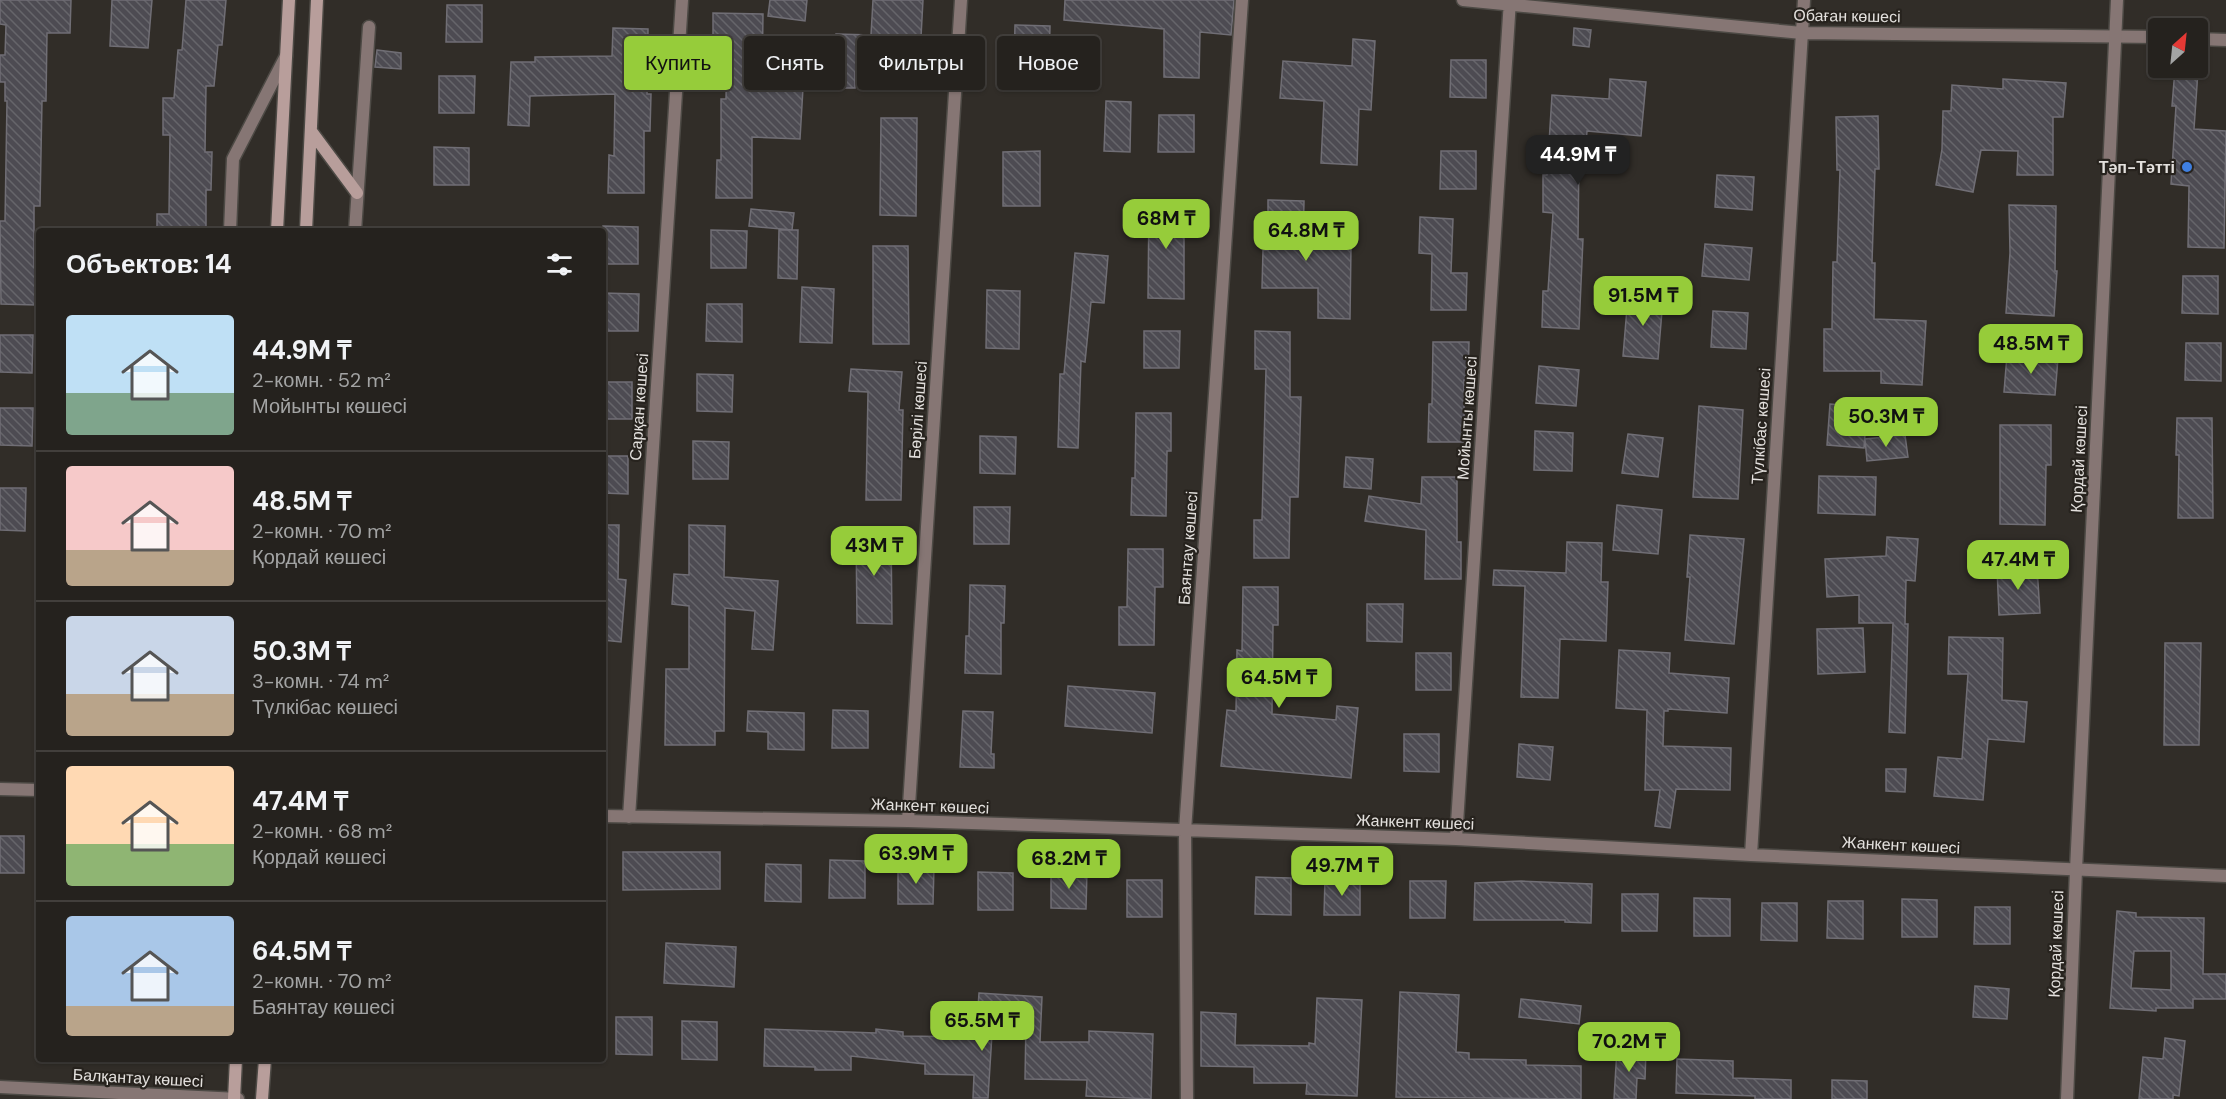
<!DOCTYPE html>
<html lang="ru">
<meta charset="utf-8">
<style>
:root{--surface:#25221e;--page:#2d2a27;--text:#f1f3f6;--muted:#a3a4a4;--line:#423f3c;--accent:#96cc3a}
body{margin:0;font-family:"DM Sans",sans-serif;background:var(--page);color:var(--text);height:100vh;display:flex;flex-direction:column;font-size:22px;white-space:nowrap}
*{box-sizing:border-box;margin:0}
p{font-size:20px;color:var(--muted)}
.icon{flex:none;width:33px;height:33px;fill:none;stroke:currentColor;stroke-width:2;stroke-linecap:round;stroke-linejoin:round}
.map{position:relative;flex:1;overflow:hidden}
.details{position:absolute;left:36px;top:228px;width:570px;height:834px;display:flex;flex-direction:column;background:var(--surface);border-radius:6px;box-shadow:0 2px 4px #0004,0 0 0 2px var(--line)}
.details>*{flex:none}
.hud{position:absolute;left:624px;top:36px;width:570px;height:54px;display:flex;gap:12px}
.needle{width:39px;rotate:27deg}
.fabs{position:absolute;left:2148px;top:18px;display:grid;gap:12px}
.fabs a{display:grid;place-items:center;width:60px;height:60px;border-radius:6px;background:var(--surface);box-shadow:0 2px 4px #0004,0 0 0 2px var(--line);font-size:30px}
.price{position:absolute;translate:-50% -51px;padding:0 14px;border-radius:12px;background:var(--accent);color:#111;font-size:20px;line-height:39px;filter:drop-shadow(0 2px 3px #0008)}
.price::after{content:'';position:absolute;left:50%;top:36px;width:18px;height:14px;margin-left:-9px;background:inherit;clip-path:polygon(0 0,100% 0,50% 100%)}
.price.selected{background:#222;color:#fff}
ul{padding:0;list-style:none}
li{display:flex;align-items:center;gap:18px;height:150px;padding:0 30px}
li+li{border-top:2px solid var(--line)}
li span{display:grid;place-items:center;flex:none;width:168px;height:120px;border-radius:6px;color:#555}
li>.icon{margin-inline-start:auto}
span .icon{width:72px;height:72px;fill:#fffc;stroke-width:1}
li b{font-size:26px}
h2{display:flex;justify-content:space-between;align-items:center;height:72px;padding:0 30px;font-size:26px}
.tag{padding:0 21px;border-radius:6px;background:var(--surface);box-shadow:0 2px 4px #0004,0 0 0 2px var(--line);font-size:21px;line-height:54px}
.tag.selected{background:var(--accent);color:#111}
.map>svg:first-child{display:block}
.building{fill:url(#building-back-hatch);stroke:#706e75;stroke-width:1.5;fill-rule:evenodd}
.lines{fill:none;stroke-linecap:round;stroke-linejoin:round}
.minor-casing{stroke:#4d4a45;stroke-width:15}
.tertiary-casing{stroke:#4d4a45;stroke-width:15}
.secondary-casing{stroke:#4d4a45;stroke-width:15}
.minor{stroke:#867674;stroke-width:12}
.tertiary{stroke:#867674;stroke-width:12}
.secondary{stroke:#b89e9b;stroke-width:12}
.shop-dot{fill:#3f7fe0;stroke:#27231e;stroke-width:2}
.labels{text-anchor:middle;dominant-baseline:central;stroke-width:4.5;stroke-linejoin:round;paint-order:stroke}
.street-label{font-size:16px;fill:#e3e0dd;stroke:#27231e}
.poi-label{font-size:16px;font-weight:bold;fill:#e3e0dd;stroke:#27231e;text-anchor:end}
</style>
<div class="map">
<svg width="2226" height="1099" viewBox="0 0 2226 1099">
<defs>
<pattern id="building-back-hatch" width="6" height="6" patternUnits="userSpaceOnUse" patternTransform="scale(1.5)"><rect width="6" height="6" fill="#4d4b52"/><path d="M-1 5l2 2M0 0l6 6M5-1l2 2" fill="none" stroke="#66656a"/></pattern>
</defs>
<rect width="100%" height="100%" fill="#312d28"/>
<!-- building -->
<path class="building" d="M 0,0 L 71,0 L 70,33 L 47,33 L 46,101 L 42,101 L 40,206 L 34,206 L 34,267 L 36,267 L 36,305 L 1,304 L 0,221 L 5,221 L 7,101 L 5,101 L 5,82 L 0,82 L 0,55 L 5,55 L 6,25 L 0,24 Z
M 112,0 L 152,0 L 148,48 L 110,46 Z
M 186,0 L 226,0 L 222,45 L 218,45 L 214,86 L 206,86 L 205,152 L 212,152 L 211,190 L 206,190 L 206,231 L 157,231 L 157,214 L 169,214 L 170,135 L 163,135 L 163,98 L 174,98 L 178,50 L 182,50 Z
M 770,0 L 807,0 L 805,21 L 768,16 Z
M 873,0 L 923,0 L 921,37 L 871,35 Z
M 1065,0 L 1234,0 L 1231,35 L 1200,32 L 1199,78 L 1164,77 L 1164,29 L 1064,20 Z
M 447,5 L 482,5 L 482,42 L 446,42 Z
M 713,13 L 763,14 L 762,86 L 803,88 L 800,139 L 752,137 L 752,198 L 716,198 L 717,160 L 721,160 L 721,99 L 726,99 L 727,41 L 713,41 Z
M 1015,25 L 1050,26 L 1049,63 L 1014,62 Z
M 613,28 L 648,29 L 647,94 L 651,94 L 650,131 L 644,131 L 644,193 L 608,193 L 609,155 L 614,156 L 615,94 L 530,96 L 529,126 L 508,125 L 511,62 L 535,62 L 535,57 L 612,56 Z
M 1574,28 L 1591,30 L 1589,47 L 1573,45 Z
M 836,34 L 871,35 L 871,72 L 855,72 L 855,88 L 808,88 L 808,72 L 835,72 Z
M 1353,39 L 1375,41 L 1371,110 L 1359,109 L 1357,165 L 1321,163 L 1324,101 L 1280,98 L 1283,61 L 1352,66 Z
M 377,50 L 401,53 L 401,69 L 375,67 Z
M 1451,60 L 1486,60 L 1486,98 L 1450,97 Z
M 2175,69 L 2198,71 L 2194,129 L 2226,131 L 2224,248 L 2188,247 L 2189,186 L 2171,184 L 2176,106 L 2172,106 Z
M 439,76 L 475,76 L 474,113 L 439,113 Z
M 1610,79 L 1646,82 L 1641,136 L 1587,131 L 1585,157 L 1579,156 L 1578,239 L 1583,239 L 1579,329 L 1542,327 L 1543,291 L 1548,291 L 1553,213 L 1543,212 L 1543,175 L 1547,175 L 1552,95 L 1609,99 Z
M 2003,79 L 2066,83 L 2063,117 L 2053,117 L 2053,175 L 2017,175 L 2018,151 L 1981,150 L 1973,192 L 1936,185 L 1942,149 L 1943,111 L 1951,111 L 1952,85 L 2003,89 Z
M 1106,101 L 1131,102 L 1130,152 L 1104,151 Z
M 1159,115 L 1194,115 L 1194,152 L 1158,152 Z
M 1878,116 L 1879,169 L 1875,169 L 1872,263 L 1875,263 L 1874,319 L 1926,321 L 1922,385 L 1881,383 L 1881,371 L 1824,371 L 1824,329 L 1832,329 L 1833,262 L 1837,262 L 1840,170 L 1837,170 L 1836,117 Z
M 881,118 L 917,118 L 916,216 L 880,215 Z
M 434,147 L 469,148 L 469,185 L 434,185 Z
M 1040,151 L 1040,206 L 1003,206 L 1003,152 Z
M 1441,151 L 1476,151 L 1476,189 L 1440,189 Z
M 1717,175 L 1754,177 L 1752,210 L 1715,207 Z
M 1268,200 L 1304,201 L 1303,246 L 1351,247 L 1350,319 L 1318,318 L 1318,288 L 1262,288 L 1263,250 L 1268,250 Z
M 1149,201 L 1184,201 L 1184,299 L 1148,298 Z
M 2009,205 L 2056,206 L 2055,271 L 2057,271 L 2054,316 L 2006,313 L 2010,253 Z
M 751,209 L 794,213 L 792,230 L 749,226 Z
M 1420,217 L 1453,219 L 1451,273 L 1467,273 L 1466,310 L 1431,310 L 1432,254 L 1419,253 Z
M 603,226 L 638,227 L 638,264 L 603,264 Z
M 711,230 L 747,231 L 746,268 L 711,268 Z
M 779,230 L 798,230 L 797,279 L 778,278 Z
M 1705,244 L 1752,248 L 1749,280 L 1702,276 Z
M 873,246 L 908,246 L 909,344 L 873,344 Z
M 1075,253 L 1108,256 L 1104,303 L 1091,302 L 1085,362 L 1081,361 L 1078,448 L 1058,447 L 1060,374 L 1064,374 Z
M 2183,276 L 2218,276 L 2218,314 L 2182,313 Z
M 802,287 L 834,289 L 832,343 L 800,342 Z
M 987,290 L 1020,291 L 1019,349 L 986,348 Z
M 603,293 L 639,294 L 638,331 L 603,331 Z
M 1628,296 L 1663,299 L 1658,359 L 1623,356 Z
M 707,304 L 742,304 L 742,342 L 706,341 Z
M 1713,311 L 1748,313 L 1746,349 L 1711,347 Z
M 1144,331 L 1180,331 L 1179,368 L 1144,368 Z
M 1255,331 L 1290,332 L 1290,397 L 1301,397 L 1298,497 L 1290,497 L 1289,558 L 1254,558 L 1254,520 L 1262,520 L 1266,369 L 1255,369 Z
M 0,335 L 33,335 L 32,373 L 0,372 Z
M 1433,342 L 1469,342 L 1468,380 L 1464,380 L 1464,442 L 1428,442 L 1429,404 L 1432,404 Z
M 2186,343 L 2221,343 L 2221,381 L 2185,380 Z
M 2007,355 L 2058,358 L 2055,395 L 2004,392 Z
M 1539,366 L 1579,370 L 1576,406 L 1536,403 Z
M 851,369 L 902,372 L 899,410 L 903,410 L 901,500 L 866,500 L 868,392 L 849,391 Z
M 697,374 L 733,375 L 732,412 L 697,411 Z
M 603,382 L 632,382 L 632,419 L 603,419 Z
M 1830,404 L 1867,407 L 1864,448 L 1827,445 Z
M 1699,406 L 1743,410 L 1738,499 L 1693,497 Z
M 0,408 L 33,408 L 32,446 L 0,445 Z
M 1136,413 L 1171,413 L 1171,451 L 1167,451 L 1166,516 L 1131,515 L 1132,478 L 1135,478 Z
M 2177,418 L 2212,418 L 2213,518 L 2178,518 L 2179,455 L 2176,455 Z
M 2000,425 L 2051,425 L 2051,465 L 2046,465 L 2045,525 L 2000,524 Z
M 1535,431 L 1573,433 L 1572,471 L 1534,470 Z
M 1628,434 L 1663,438 L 1658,477 L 1622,473 Z
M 1905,435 L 1908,457 L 1867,461 L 1865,439 Z
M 980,436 L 1016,437 L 1015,474 L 980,473 Z
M 693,441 L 729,442 L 728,479 L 693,479 Z
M 603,456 L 628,456 L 628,494 L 603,493 Z
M 1346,457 L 1373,459 L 1371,489 L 1344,487 Z
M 1819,476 L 1876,477 L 1875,515 L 1818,513 Z
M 1422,477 L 1457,477 L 1457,542 L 1461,542 L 1461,579 L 1425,579 L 1426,530 L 1365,521 L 1369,496 L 1421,504 Z
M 0,488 L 26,488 L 25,531 L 0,530 Z
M 1617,505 L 1662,510 L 1658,554 L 1613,550 Z
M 974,507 L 1010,507 L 1009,544 L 974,544 Z
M 603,525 L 619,525 L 618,579 L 626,580 L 621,642 L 603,640 Z
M 689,525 L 725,526 L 724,577 L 778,581 L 773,650 L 752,649 L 755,611 L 725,608 L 724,731 L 715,731 L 715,745 L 665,745 L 666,669 L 689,669 L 689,606 L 672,604 L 674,574 L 689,575 Z
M 856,530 L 891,530 L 892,624 L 857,623 Z
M 1690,535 L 1744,539 L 1734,644 L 1685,640 L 1690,577 L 1687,577 Z
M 1887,537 L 1918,539 L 1915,581 L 1906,580 L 1905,624 L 1908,624 L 1905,733 L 1889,732 L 1893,623 L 1859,623 L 1859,595 L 1827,597 L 1825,559 L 1886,556 Z
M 1567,542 L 1602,543 L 1601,582 L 1608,582 L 1606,641 L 1560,639 L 1558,698 L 1521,697 L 1525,586 L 1493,585 L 1494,570 L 1566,573 Z
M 1128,549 L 1163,549 L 1163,587 L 1155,587 L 1154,645 L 1119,645 L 1119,607 L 1127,607 Z
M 2037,567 L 2040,613 L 1999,615 L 1997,568 Z
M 970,585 L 1005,586 L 1004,623 L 1001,623 L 1001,674 L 965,673 L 966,636 L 969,636 Z
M 1243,587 L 1278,587 L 1278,625 L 1273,625 L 1272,714 L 1336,720 L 1337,706 L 1358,708 L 1351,778 L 1221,766 L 1227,710 L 1236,711 L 1237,650 L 1242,651 Z
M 1367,604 L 1403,604 L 1402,642 L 1367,641 Z
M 1863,628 L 1865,672 L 1818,674 L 1817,629 Z
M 1949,637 L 2003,638 L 2002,700 L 2027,702 L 2024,742 L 1988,739 L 1983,800 L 1934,796 L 1938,757 L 1962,759 L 1968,674 L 1948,674 Z
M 2165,643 L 2201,643 L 2199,745 L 2164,745 Z
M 1619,650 L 1670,653 L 1669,673 L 1729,678 L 1727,713 L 1668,709 L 1668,711 L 1664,711 L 1663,746 L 1731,748 L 1730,790 L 1676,789 L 1670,828 L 1655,826 L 1660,790 L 1645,790 L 1647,710 L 1616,708 Z
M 1416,653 L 1451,653 L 1451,690 L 1416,690 Z
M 1068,686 L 1155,693 L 1152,733 L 1065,726 Z
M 833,710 L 868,711 L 868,748 L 832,748 Z
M 748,711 L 804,713 L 804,750 L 768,749 L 768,732 L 747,731 Z
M 963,711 L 993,712 L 991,754 L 994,754 L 994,768 L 960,767 Z
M 1404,734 L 1439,734 L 1439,772 L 1404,771 Z
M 1519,744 L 1553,747 L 1550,780 L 1517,777 Z
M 1886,769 L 1906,769 L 1905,792 L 1886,791 Z
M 0,836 L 24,836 L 24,873 L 0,873 Z
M 623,852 L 720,852 L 720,889 L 623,890 Z
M 830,860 L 865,861 L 865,898 L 829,898 Z
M 766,864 L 801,865 L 801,902 L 765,901 Z
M 898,866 L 934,867 L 933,904 L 898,904 Z
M 1051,871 L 1087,871 L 1086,909 L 1051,908 Z
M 978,872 L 1013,873 L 1013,910 L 978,910 Z
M 1256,877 L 1291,878 L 1291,915 L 1255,914 Z
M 1325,878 L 1360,878 L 1360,915 L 1324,915 Z
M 1127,880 L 1162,880 L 1162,917 L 1127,917 Z
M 1410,881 L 1446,881 L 1445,918 L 1410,918 Z
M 1521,881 L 1592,884 L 1591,923 L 1565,922 L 1565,920 L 1474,920 L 1475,883 Z
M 1622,894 L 1658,894 L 1657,931 L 1622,931 Z
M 1694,898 L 1730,899 L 1730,936 L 1694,936 Z
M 1902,899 L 1937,900 L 1937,937 L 1902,937 Z
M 1828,901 L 1863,901 L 1863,939 L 1827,938 Z
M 1762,903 L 1797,903 L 1797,941 L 1761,940 Z
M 1975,907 L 2010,907 L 2010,944 L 1974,944 Z
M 2117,911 L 2136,913 L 2136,917 L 2204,918 L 2203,974 L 2226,974 L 2226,999 L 2193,999 L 2193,1008 L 2156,1008 L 2156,1011 L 2110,1008 ZM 2134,951 L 2171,951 L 2171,990 L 2131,988 Z
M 666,943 L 736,947 L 734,987 L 664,983 Z
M 1975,986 L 2009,989 L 2007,1019 L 1973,1017 Z
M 1400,992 L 1459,995 L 1456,1052 L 1469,1053 L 1469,1059 L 1526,1060 L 1526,1065 L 1581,1066 L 1581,1099 L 1396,1097 Z
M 979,993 L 1042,997 L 1040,1042 L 1089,1042 L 1089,1031 L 1153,1034 L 1151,1099 L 1086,1096 L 1087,1080 L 1025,1079 L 1026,1020 L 993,1018 L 988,1098 L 973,1098 L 974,1075 L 925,1074 L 925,1064 L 851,1056 L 851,1070 L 815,1070 L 815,1067 L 764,1066 L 765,1029 L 876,1033 L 876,1029 L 903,1032 L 903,1036 L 976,1037 Z
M 1317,998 L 1362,1000 L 1357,1096 L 1306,1094 L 1307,1083 L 1254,1083 L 1254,1067 L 1201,1066 L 1201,1012 L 1236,1014 L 1235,1045 L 1309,1046 L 1309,1043 L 1315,1044 Z
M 1521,999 L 1581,1006 L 1579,1024 L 1519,1017 Z
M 616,1017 L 652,1017 L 652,1055 L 616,1054 Z
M 682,1021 L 717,1022 L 717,1060 L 682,1059 Z
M 2165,1038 L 2185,1041 L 2179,1096 L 2173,1095 L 2173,1099 L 2139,1099 L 2143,1057 L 2163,1059 Z
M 1617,1049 L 1646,1051 L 1645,1079 L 1637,1078 L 1636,1099 L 1614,1099 Z
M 1677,1059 L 1733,1061 L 1733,1078 L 1791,1080 L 1791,1099 L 1755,1099 L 1755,1096 L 1676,1093 Z
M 1832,1080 L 1867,1081 L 1867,1099 L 1832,1099 Z"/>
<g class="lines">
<defs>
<path id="minor" d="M 1463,0 L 1802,33 L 2158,37
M 2198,39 L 2226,40
M 230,231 L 233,159 L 286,56
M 355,231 L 369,27
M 0,789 L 39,790
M 603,816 L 908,821 L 1456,839 L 1751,855 L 2226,876
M 629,817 L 682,0
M 908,821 L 961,0
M 1456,839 L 1510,0
M 1751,855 L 1804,0
M 1187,1099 L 1185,831 L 1242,0"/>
<path id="tertiary" d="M 0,1087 L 238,1099
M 2067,1099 L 2076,870 L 2117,0"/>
<path id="secondary" d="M 311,131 L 357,193
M 277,231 L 289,0
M 306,231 L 317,0
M 234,1099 L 236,1059
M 262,1099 L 265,1059"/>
</defs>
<!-- minor casing -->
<use href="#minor" class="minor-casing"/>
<!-- tertiary casing -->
<use href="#tertiary" class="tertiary-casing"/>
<!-- secondary casing -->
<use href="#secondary" class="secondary-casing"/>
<!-- minor -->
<use href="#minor" class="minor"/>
<!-- tertiary -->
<use href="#tertiary" class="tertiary"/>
<!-- secondary -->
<use href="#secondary" class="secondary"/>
</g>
<!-- markers -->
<circle class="shop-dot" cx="2187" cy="167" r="6"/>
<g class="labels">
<!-- street labels -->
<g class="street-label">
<text transform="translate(1847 16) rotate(1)">Обаған көшесі</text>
<text transform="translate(639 407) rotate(-86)">Сарқан көшесі</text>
<text transform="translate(918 410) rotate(-86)">Бөрілі көшесі</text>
<text transform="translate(1467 418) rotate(-86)">Мойынты көшесі</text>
<text transform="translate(1761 426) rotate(-86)">Түлкібас көшесі</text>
<text transform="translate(2079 459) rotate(-87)">Қордай көшесі</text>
<text transform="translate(1188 548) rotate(-86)">Баянтау көшесі</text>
<text transform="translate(930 806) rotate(2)">Жанкент көшесі</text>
<text transform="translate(1415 822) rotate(2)">Жанкент көшесі</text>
<text transform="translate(1901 845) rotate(3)">Жанкент көшесі</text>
<text transform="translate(2056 944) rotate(-88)">Қордай көшесі</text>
<text transform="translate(138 1078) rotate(3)">Балқантау көшесі</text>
</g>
<!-- poi labels -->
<g class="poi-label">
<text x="2175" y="167">Тәп-Тәтті</text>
</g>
</g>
</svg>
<div class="fabs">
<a><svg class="needle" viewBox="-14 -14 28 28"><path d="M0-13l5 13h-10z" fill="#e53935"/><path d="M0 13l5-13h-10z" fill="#a3a4a4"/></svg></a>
</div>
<b class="price selected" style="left:1578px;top:186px">44.9M ₸</b>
<b class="price" style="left:1166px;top:250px">68M ₸</b>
<b class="price" style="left:1306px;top:262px">64.8M ₸</b>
<b class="price" style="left:1643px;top:327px">91.5M ₸</b>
<b class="price" style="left:2031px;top:375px">48.5M ₸</b>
<b class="price" style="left:1886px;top:448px">50.3M ₸</b>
<b class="price" style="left:874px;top:577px">43M ₸</b>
<b class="price" style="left:2018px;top:591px">47.4M ₸</b>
<b class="price" style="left:1279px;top:709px">64.5M ₸</b>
<b class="price" style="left:916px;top:885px">63.9M ₸</b>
<b class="price" style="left:1069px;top:890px">68.2M ₸</b>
<b class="price" style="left:1342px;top:897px">49.7M ₸</b>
<b class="price" style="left:982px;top:1052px">65.5M ₸</b>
<b class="price" style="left:1629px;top:1073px">70.2M ₸</b>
<div class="hud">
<a class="tag selected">Купить</a>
<a class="tag">Снять</a>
<a class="tag">Фильтры</a>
<a class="tag">Новое</a>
</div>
<section class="details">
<h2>Объектов: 14<svg class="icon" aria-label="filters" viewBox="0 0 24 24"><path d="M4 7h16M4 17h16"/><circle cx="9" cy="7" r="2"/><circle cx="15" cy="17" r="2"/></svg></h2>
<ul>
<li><span style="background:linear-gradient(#bfe0f5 65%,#7fa58c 0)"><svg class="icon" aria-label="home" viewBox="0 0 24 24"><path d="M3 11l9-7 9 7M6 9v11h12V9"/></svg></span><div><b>44.9M ₸</b><p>2-комн. · 52 m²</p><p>Мойынты көшесі</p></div></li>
<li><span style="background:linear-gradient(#f6c9c9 70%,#b9a48a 0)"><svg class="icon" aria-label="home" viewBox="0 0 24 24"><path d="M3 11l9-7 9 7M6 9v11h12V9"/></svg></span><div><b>48.5M ₸</b><p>2-комн. · 70 m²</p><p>Қордай көшесі</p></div></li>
<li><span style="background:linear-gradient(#c9d6e8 65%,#b9a48a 0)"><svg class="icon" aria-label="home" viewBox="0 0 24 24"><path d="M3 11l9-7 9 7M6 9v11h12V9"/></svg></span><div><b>50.3M ₸</b><p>3-комн. · 74 m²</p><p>Түлкібас көшесі</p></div></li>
<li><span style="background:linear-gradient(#ffd9b3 65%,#8fb573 0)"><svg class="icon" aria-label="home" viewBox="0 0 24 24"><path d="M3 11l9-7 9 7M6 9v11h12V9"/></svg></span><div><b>47.4M ₸</b><p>2-комн. · 68 m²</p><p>Қордай көшесі</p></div></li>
<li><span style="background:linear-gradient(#a9c7e8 75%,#b9a48a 0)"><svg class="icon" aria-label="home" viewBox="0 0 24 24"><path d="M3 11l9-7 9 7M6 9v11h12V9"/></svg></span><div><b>64.5M ₸</b><p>2-комн. · 70 m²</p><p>Баянтау көшесі</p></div></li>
</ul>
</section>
</div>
